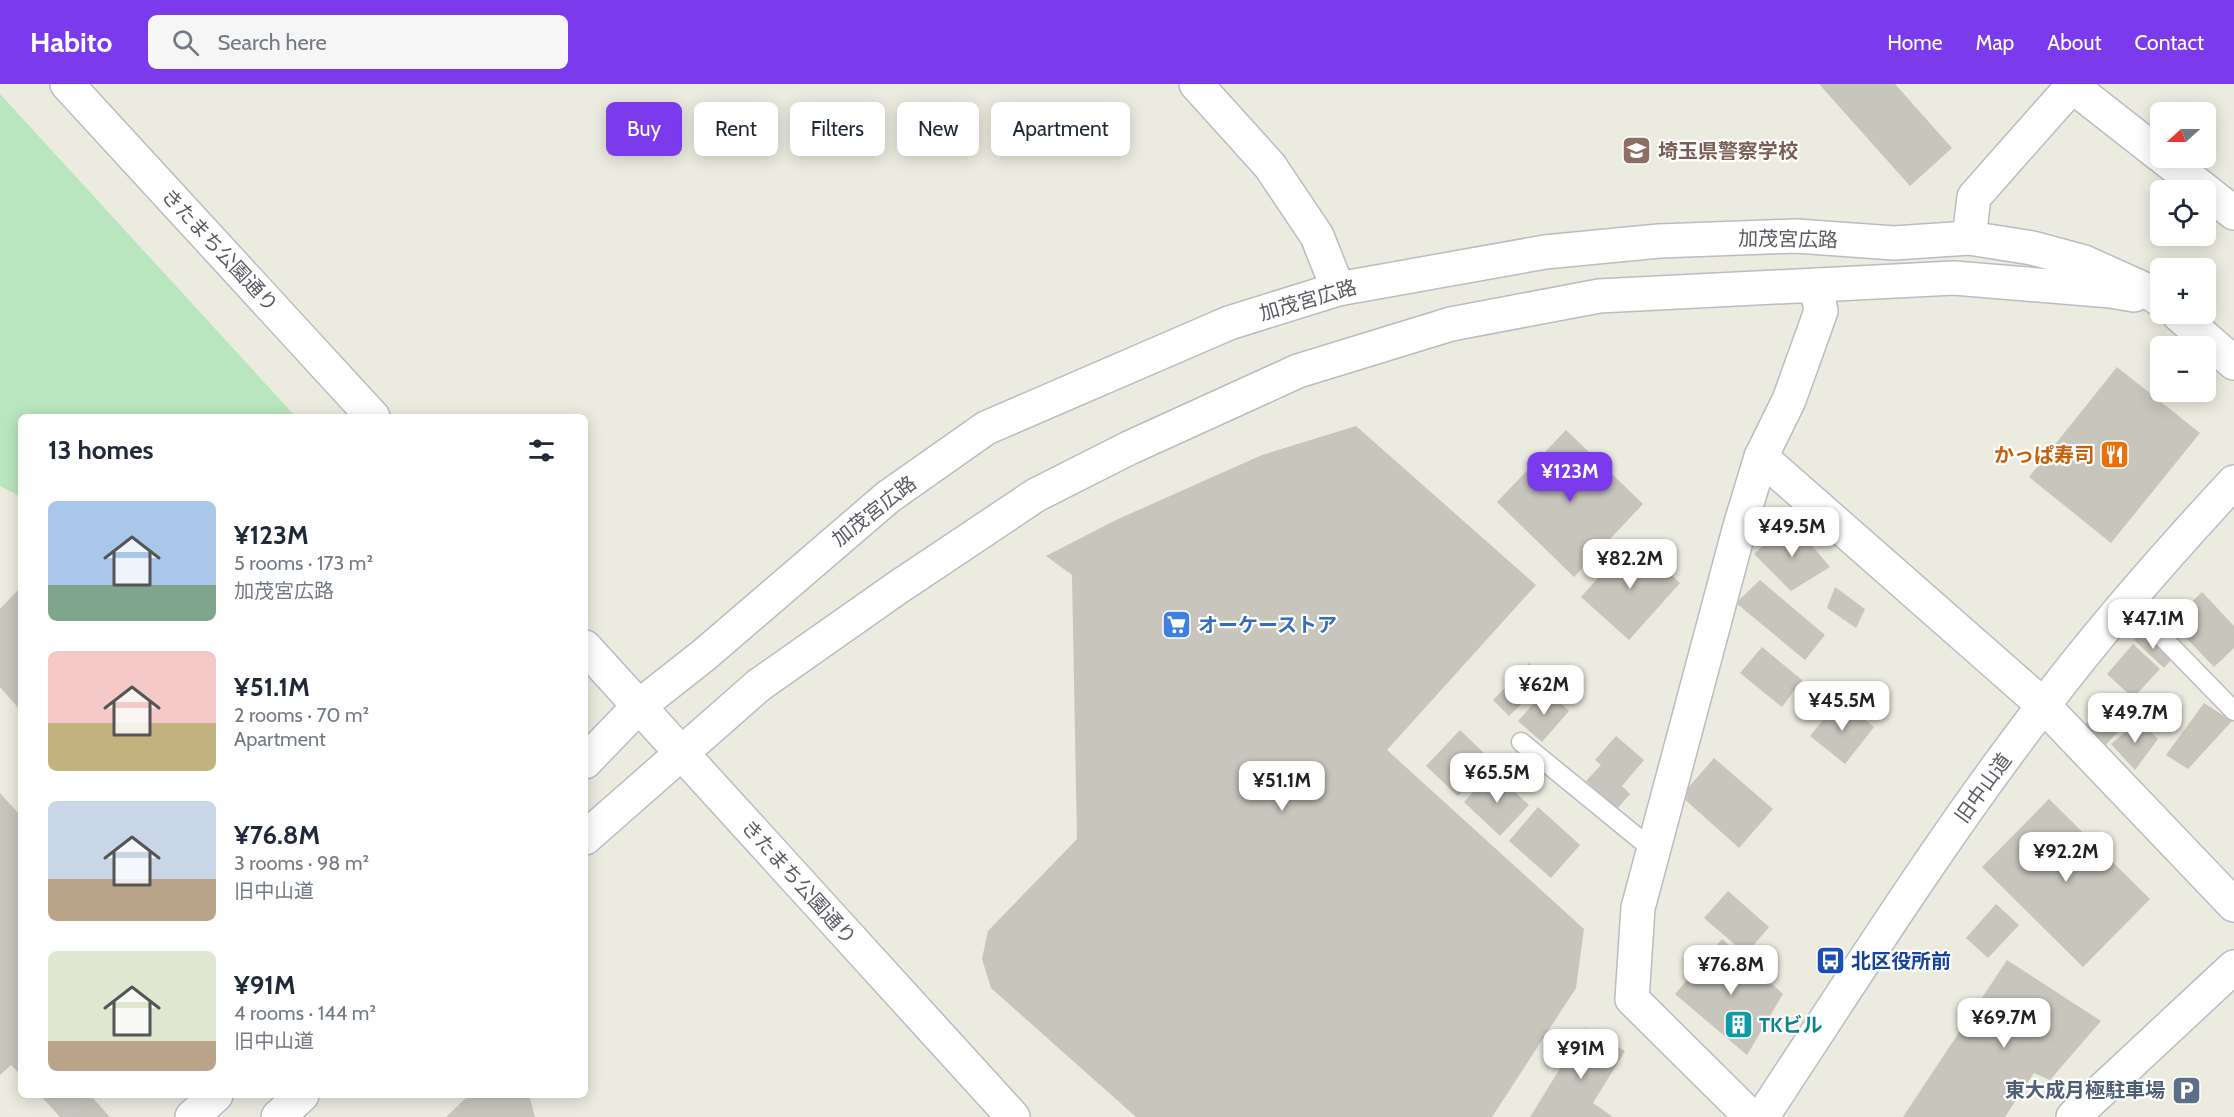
<!DOCTYPE html>
<meta charset="utf-8">
<style>
:root{--surface:#fff;--page:#f6f6f7;--text:#1f2937;--muted:#747a83;--accent:#7c3aed}
body{margin:0;font-family:Cabin,"Noto Sans JP",sans-serif;background:var(--page);color:var(--text);height:100vh;display:flex;flex-direction:column;font-size:22px;white-space:nowrap}
*{box-sizing:border-box;margin:0}
p{font-size:20px;color:var(--muted)}
.icon{flex:none;width:33px;height:33px;fill:none;stroke:currentColor;stroke-width:2;stroke-linecap:round;stroke-linejoin:round}
.map{position:relative;flex:1;overflow:hidden}
.details{position:absolute;left:18px;top:330px;width:570px;height:684px;display:flex;flex-direction:column;background:var(--surface);border-radius:9px;box-shadow:0 3px 15px #0003}
.details>*{flex:none}
.hud{position:absolute;left:606px;top:18px;width:570px;height:54px;display:flex;gap:12px}
.needle{width:39px;rotate:249deg}
.buttons{position:absolute;left:2150px;top:18px;display:grid;gap:12px}
.buttons a{display:grid;place-items:center;width:66px;height:66px;border-radius:9px;background:var(--surface);box-shadow:0 3px 15px #0003;font-size:30px}
.price{position:absolute;translate:-50% -51px;padding:0 14px;border-radius:12px;background:#fff;color:#222;font-size:20px;line-height:39px;filter:drop-shadow(0 2px 3px #0008)}
.price::after{content:'';position:absolute;left:50%;top:36px;width:18px;height:14px;margin-left:-9px;background:inherit;clip-path:polygon(0 0,100% 0,50% 100%)}
.price.current{background:var(--accent);color:#fff}
ul{padding:0;list-style:none}
li{display:flex;align-items:center;gap:18px;height:150px;padding:0 30px}
li span{display:grid;place-items:center;flex:none;width:168px;height:120px;border-radius:9px;color:#555}
li>.icon{margin-inline-start:auto}
span .icon{width:72px;height:72px;fill:#fffc;stroke-width:1}
li b{font-size:26px}
h2{display:flex;justify-content:space-between;align-items:center;height:72px;padding:0 30px;font-size:26px}
.chip{padding:0 21px;border-radius:9px;background:var(--surface);box-shadow:0 3px 15px #0003;font-size:21px;line-height:54px}
.chip.current{background:var(--accent);color:#fff}
header{display:flex;align-items:center;gap:36px;box-sizing:border-box;height:84px;padding:0 30px;background:var(--accent);color:#fff}
header strong{font-size:28px}
nav{display:flex;gap:33px;margin-inline-start:auto;font-size:21px}
.search{width:420px;height:54px;background:var(--page);display:flex;align-items:center;gap:15px;box-sizing:border-box;padding:0 21px;border-radius:9px;color:var(--muted);font-size:22px}
.map>svg:first-child{display:block}
.green{fill:#b9e6be}
.building{fill:#c7c5bc}
.lines{fill:none;stroke-linecap:round;stroke-linejoin:round}
.pedestrian-tunnel{stroke:#c7c7c0;stroke-width:26;stroke-dasharray:26 13;stroke-linecap:butt}
.service-casing{stroke:#babcc2;stroke-width:21}
.minor-casing{stroke:#babcc2;stroke-width:36}
.tertiary-casing{stroke:#babcc2;stroke-width:36}
.secondary-casing{stroke:#babdc4;stroke-width:36}
.service{stroke:#fff;stroke-width:18}
.minor{stroke:#fff;stroke-width:33}
.tertiary{stroke:#fff;stroke-width:33}
.secondary{stroke:#fff;stroke-width:33}
.labels{text-anchor:middle;dominant-baseline:central;stroke-width:4.5;stroke-linejoin:round;paint-order:stroke}
.education-label{font-size:20px;font-weight:bold;fill:#785e54;stroke:#fff;text-anchor:start}
.street-label{font-size:20px;fill:#585b61;stroke:#fff}
.food-label{font-size:20px;font-weight:bold;fill:#c56008;stroke:#fff;text-anchor:end}
.shop-label{font-size:20px;font-weight:bold;fill:#366cbe;stroke:#fff;text-anchor:start}
.transit-label{font-size:20px;font-weight:bold;fill:#164399;stroke:#fff;text-anchor:start}
.culture-label{font-size:20px;font-weight:bold;fill:#0d838f;stroke:#fff;text-anchor:start}
.service-label{font-size:20px;font-weight:bold;fill:#4e5e75;stroke:#fff;text-anchor:end}
</style>
<header>
<strong>Habito</strong>
<div class="search"><svg class="icon" aria-label="search" viewBox="0 0 24 24"><circle cx="10" cy="10" r="6"/><path d="M15 15l6 6"/></svg>Search here</div>
<nav><a>Home</a><a>Map</a><a>About</a><a>Contact</a></nav>
</header>
<div class="map">
<svg width="2234" height="1033" viewBox="0 0 2234 1033">
<rect width="100%" height="100%" fill="#ecebdf"/>
<!-- green -->
<path class="green" d="M 0,10 L 296,333 L 21,333 L 21,413 L 0,402 Z"/>
<!-- building -->
<path class="building" d="M 1819,0 L 1895,0 L 1952,64 L 1910,102 Z
M 2117,283 L 2200,349 L 2111,459 L 2029,393 Z
M 1356,342 L 1536,501 L 1387,666 L 1584,845 L 1576,904 L 1492,1033 L 1136,1033 L 991,904 L 982,875 L 988,847 L 1077,755 L 1072,491 L 1046,472 L 1116,436 L 1262,371 Z
M 1566,346 L 1643,420 L 1574,493 L 1497,418 Z
M 1791,437 L 1830,483 L 1791,507 L 1754,470 Z
M 1632,456 L 1680,499 L 1629,556 L 1581,513 Z
M 1760,496 L 1825,551 L 1805,576 L 1736,519 Z
M 1835,503 L 1865,525 L 1856,544 L 1827,524 Z
M 20,504 L 21,506 L 21,627 L 0,603 L 0,525 Z
M 2202,508 L 2234,542 L 2234,564 L 2214,583 L 2171,538 Z
M 2142,547 L 2172,575 L 2164,584 L 2134,556 Z
M 2133,560 L 2160,585 L 2133,614 L 2107,590 Z
M 1762,563 L 1802,596 L 1782,623 L 1740,589 Z
M 1529,579 L 1546,596 L 1509,632 L 1493,616 Z
M 1546,606 L 1569,627 L 1542,658 L 1518,637 Z
M 2114,610 L 2135,629 L 2104,663 L 2083,643 Z
M 1840,615 L 1874,643 L 1845,680 L 1810,652 Z
M 2204,619 L 2232,637 L 2188,685 L 2166,671 Z
M 2139,637 L 2158,655 L 2135,686 L 2111,660 Z
M 1460,646 L 1492,677 L 1458,712 L 1426,682 Z
M 1616,652 L 1644,676 L 1622,702 L 1630,710 L 1617,725 L 1586,697 L 1601,681 L 1595,676 Z
M 1714,674 L 1773,725 L 1739,764 L 1681,712 Z
M 1493,687 L 1529,721 L 1500,752 L 1464,718 Z
M 0,709 L 21,732 L 21,991 L 11,981 L 0,991 Z
M 2049,715 L 2150,815 L 2083,883 L 1982,783 Z
M 1538,723 L 1580,761 L 1551,794 L 1509,757 Z
M 1728,807 L 1769,843 L 1746,870 L 1704,834 Z
M 1996,820 L 2019,841 L 1988,874 L 1966,854 Z
M 1722,855 L 1783,910 L 1747,971 L 1675,910 Z
M 2007,876 L 2101,937 L 2050,996 L 2034,989 L 2005,1033 L 1903,1033 Z
M 1585,944 L 1625,967 L 1593,1019 L 1613,1033 L 1530,1033 Z
M 40,1011 L 90,1011 L 110,1033 L 60,1033 Z
M 469,1011 L 529,1011 L 535,1033 L 446,1033 Z"/>
<g class="lines">
<!-- pedestrian-tunnel -->
<path class="pedestrian-tunnel" d="M 62,1011 L 83,1033"/>
<defs>
<path id="service" d="M 2127,517 L 2234,627
M 1521,658 L 1653,766"/>
<path id="minor" d="M 2072,2 L 2160,71
M 2164,74 L 2234,129
M 1761,373 L 2043,621 L 2234,821
M 2073,1033 L 2234,883"/>
<path id="tertiary" d="M 67,0 L 373,333
M 1196,0 L 1270,82 L 1317,152 L 1338,205
M 1969,154 L 1974,113 L 2074,0
M 2178,230 L 2234,279
M 585,563 L 1013,1033
M 585,678 L 638,623 L 704,571 L 888,413 L 986,344 L 1229,239 L 1338,205 L 1545,168 L 1659,157 L 1796,152 L 1894,159 L 1969,154 L 2032,164 L 2084,178 L 2144,205 L 2160,216
M 585,754 L 759,601 L 897,504 L 1036,411 L 1129,364 L 1298,287 L 1451,240 L 1599,212 L 1954,194 L 2111,207 L 2134,211
M 192,1033 L 216,1011
M 278,1033 L 302,1011
M 1751,1033 L 1632,915 L 1638,824 L 1740,442 L 1761,373 L 1789,316 L 1821,227 L 1816,201"/>
<path id="secondary" d="M 1762,1033 C 1853,895 1942,753 2043,622 C 2102,544 2167,470 2234,398"/>
</defs>
<!-- service casing -->
<use href="#service" class="service-casing"/>
<!-- minor casing -->
<use href="#minor" class="minor-casing"/>
<!-- tertiary casing -->
<use href="#tertiary" class="tertiary-casing"/>
<!-- secondary casing -->
<use href="#secondary" class="secondary-casing"/>
<!-- service -->
<use href="#service" class="service"/>
<!-- minor -->
<use href="#minor" class="minor"/>
<!-- tertiary -->
<use href="#tertiary" class="tertiary"/>
<!-- secondary -->
<use href="#secondary" class="secondary"/>
</g>
<!-- icons -->
<defs>
<symbol id="school-square" viewBox="-11 -11 22 22"><rect x="-9" y="-9" width="18" height="18" rx="4" fill="#8d6e63" stroke="#fff"/><path d="M0-5L7-2L0 1L-7-2ZM-4 1L0 2.5L4 1V4Q0 6-4 4Z" fill="#fff"/></symbol>
<symbol id="restaurant-square" viewBox="-11 -11 22 22"><rect x="-9" y="-9" width="18" height="18" rx="4" fill="#e8710a" stroke="#fff"/><path d="M-5-6h1v4h1v-4h1v4h1v-4h1v5L-1.5 .5V6h-2V.5L-5-1ZM5-6V6H3V1.5H1.5Q1.5-4 5-6Z" fill="#fff"/></symbol>
<symbol id="supermarket-square" viewBox="-11 -11 22 22"><rect x="-9" y="-9" width="18" height="18" rx="4" fill="#3f7fe0" stroke="#fff"/><path d="M-6-5.5h2.5l.6 2H6L4.5 2H-2.5L-4.4-4H-6ZM-1.5 3.2a1.3 1.3 0 1 0 .1 0ZM3 3.2a1.3 1.3 0 1 0 .1 0Z" fill="#fff"/></symbol>
<symbol id="bus-square" viewBox="-11 -11 22 22"><rect x="-9" y="-9" width="18" height="18" rx="4" fill="#1a4fb4" stroke="#fff"/><path d="M-5-6H5V4H4V6H2V4H-2V6H-4V4H-5ZM-3.5-4V0h7V-4ZM-3.5 1.2v1.5H-2V1.2ZM2 1.2v1.5H3.5V1.2Z" fill="#fff"/></symbol>
<symbol id="building-square" viewBox="-11 -11 22 22"><rect x="-9" y="-9" width="18" height="18" rx="4" fill="#0f9aa8" stroke="#fff"/><path d="M-4-6H4V6H1V3H-1V6H-4ZM-2.5-4.3h1.7v1.8h-1.7ZM.8-4.3h1.7v1.8H.8ZM-2.5-1h1.7V.8h-1.7ZM.8-1h1.7V.8H.8Z" fill="#fff"/></symbol>
<symbol id="parking-square" viewBox="-11 -11 22 22"><rect x="-9" y="-9" width="18" height="18" rx="4" fill="#5c6f8a" stroke="#fff"/><path d="M-3.5-5.5H1a3.5 3.5 0 0 1 0 7H-1V5.5H-3.5ZM-1-3.4V-.6H.8a1.4 1.4 0 0 0 0-2.8Z" fill="#fff"/></symbol>
</defs>
<g fill-rule="evenodd">
<use href="#school-square" x="1620" y="50" width="33" height="33"/>
<use href="#restaurant-square" x="2098" y="354" width="33" height="33"/>
<use href="#supermarket-square" x="1160" y="524" width="33" height="33"/>
<use href="#bus-square" x="1814" y="860" width="33" height="33"/>
<use href="#building-square" x="1722" y="924" width="33" height="33"/>
<use href="#parking-square" x="2170" y="990" width="33" height="33"/>
</g>
<g class="labels">
<!-- education labels -->
<g class="education-label">
<text x="1658" y="67">埼玉県警察学校</text>
</g>
<!-- street labels -->
<g class="street-label">
<text transform="translate(1788 155) rotate(1)">加茂宮広路</text>
<text transform="translate(220 166) rotate(47)">きたまち公園通り</text>
<text transform="translate(1308 216) rotate(-16)">加茂宮広路</text>
<text transform="translate(874 427) rotate(-38)">加茂宮広路</text>
<text transform="translate(1983 704) rotate(-54)">旧中山道</text>
<text transform="translate(799 798) rotate(48)">きたまち公園通り</text>
</g>
<!-- food labels -->
<g class="food-label">
<text x="2094" y="371">かっぱ寿司</text>
</g>
<!-- shop labels -->
<g class="shop-label">
<text x="1198" y="541">オーケーストア</text>
</g>
<!-- transit labels -->
<g class="transit-label">
<text x="1851" y="877">北区役所前</text>
</g>
<!-- culture labels -->
<g class="culture-label">
<text x="1759" y="941">TKビル</text>
</g>
<!-- service labels -->
<g class="service-label">
<text x="2165" y="1006">東大成月極駐車場</text>
</g>
</g>
</svg>
<div class="buttons">
<a><svg class="needle" viewBox="-14 -14 28 28"><path d="M0-13l5 13h-10z" fill="#e53935"/><path d="M0 13l5-13h-10z" fill="#747a83"/></svg></a>
<a><svg class="icon" aria-label="locate" viewBox="0 0 24 24"><circle cx="12" cy="12" r="6"/><path d="M12 2v4M12 18v4M2 12h4M18 12h4"/></svg></a>
<a>+</a>
<a>−</a>
</div>
<b class="price current" style="left:1570px;top:419px">¥123M</b>
<b class="price" style="left:1792px;top:474px">¥49.5M</b>
<b class="price" style="left:1630px;top:506px">¥82.2M</b>
<b class="price" style="left:2153px;top:566px">¥47.1M</b>
<b class="price" style="left:1544px;top:632px">¥62M</b>
<b class="price" style="left:1842px;top:648px">¥45.5M</b>
<b class="price" style="left:2135px;top:660px">¥49.7M</b>
<b class="price" style="left:1497px;top:720px">¥65.5M</b>
<b class="price" style="left:1282px;top:728px">¥51.1M</b>
<b class="price" style="left:2066px;top:799px">¥92.2M</b>
<b class="price" style="left:1731px;top:912px">¥76.8M</b>
<b class="price" style="left:2004px;top:965px">¥69.7M</b>
<b class="price" style="left:1581px;top:996px">¥91M</b>
<div class="hud">
<a class="chip current">Buy</a>
<a class="chip">Rent</a>
<a class="chip">Filters</a>
<a class="chip">New</a>
<a class="chip">Apartment</a>
</div>
<section class="details">
<h2>13 homes<svg class="icon" aria-label="filters" viewBox="0 0 24 24"><path d="M4 7h16M4 17h16"/><circle cx="9" cy="7" r="2"/><circle cx="15" cy="17" r="2"/></svg></h2>
<ul>
<li><span style="background:linear-gradient(#a9c7e8 70%,#7fa58c 0)"><svg class="icon" aria-label="home" viewBox="0 0 24 24"><path d="M3 11l9-7 9 7M6 9v11h12V9"/></svg></span><div><b>¥123M</b><p>5 rooms · 173 m²</p><p>加茂宮広路</p></div></li>
<li><span style="background:linear-gradient(#f6c9c9 60%,#c2b280 0)"><svg class="icon" aria-label="home" viewBox="0 0 24 24"><path d="M3 11l9-7 9 7M6 9v11h12V9"/></svg></span><div><b>¥51.1M</b><p>2 rooms · 70 m²</p><p>Apartment</p></div></li>
<li><span style="background:linear-gradient(#c9d6e8 65%,#b9a48a 0)"><svg class="icon" aria-label="home" viewBox="0 0 24 24"><path d="M3 11l9-7 9 7M6 9v11h12V9"/></svg></span><div><b>¥76.8M</b><p>3 rooms · 98 m²</p><p>旧中山道</p></div></li>
<li><span style="background:linear-gradient(#dfe7d0 75%,#b9a48a 0)"><svg class="icon" aria-label="home" viewBox="0 0 24 24"><path d="M3 11l9-7 9 7M6 9v11h12V9"/></svg></span><div><b>¥91M</b><p>4 rooms · 144 m²</p><p>旧中山道</p></div></li>
</ul>
</section>
</div>
